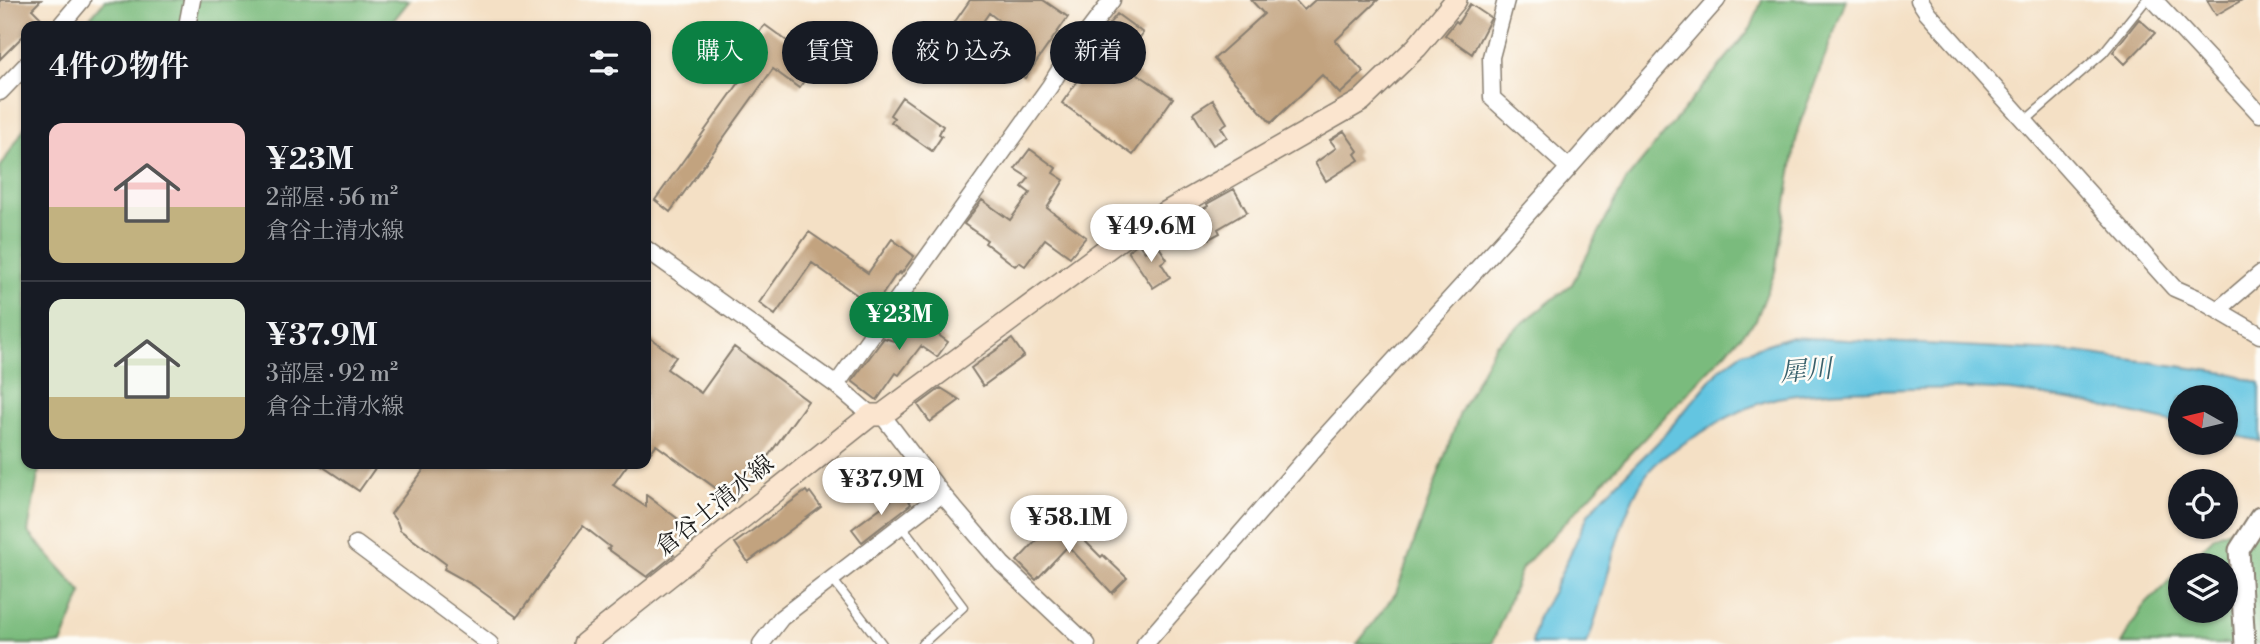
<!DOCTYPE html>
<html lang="ja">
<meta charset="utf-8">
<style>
:root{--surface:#171b24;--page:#242831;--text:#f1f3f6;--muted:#9ea1a6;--line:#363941;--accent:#0b8043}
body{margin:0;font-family:"Libre Bodoni","Noto Serif JP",serif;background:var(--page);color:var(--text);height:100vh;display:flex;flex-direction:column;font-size:26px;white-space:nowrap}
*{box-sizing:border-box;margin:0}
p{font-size:23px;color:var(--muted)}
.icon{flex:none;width:38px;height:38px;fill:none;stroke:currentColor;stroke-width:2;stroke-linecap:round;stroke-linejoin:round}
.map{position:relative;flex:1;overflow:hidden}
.side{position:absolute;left:21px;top:21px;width:630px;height:448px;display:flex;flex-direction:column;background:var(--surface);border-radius:14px;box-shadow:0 2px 5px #0004}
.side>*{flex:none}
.guide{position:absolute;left:672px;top:21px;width:665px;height:63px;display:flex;gap:14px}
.needle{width:46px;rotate:278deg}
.buttons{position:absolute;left:2168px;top:385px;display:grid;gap:14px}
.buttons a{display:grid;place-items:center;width:70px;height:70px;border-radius:50%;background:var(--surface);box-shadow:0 2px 5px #0004;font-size:35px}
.price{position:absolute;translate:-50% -60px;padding:0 16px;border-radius:24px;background:#fff;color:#222;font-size:23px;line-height:46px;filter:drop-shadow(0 2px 4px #0008)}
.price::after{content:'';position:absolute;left:50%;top:42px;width:21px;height:16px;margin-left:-10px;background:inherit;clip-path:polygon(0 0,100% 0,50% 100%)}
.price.current{background:var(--accent);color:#fff}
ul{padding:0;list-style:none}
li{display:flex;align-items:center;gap:21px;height:175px;padding:0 28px}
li+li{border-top:2px solid var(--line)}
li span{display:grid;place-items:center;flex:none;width:196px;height:140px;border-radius:14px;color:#555}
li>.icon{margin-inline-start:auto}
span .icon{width:84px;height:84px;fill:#fffc;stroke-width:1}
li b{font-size:30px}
h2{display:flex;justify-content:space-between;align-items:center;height:84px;padding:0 28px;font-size:30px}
.pill{padding:0 24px;border-radius:32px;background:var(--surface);box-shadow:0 2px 5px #0004;font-size:24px;line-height:63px}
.pill.current{background:var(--accent);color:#fff}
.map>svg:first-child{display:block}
.forest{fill:#7abb7d;stroke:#4b6c4c;stroke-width:2}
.water{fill:#63c5e1;stroke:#40707e;stroke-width:2}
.building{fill:#c2a37f}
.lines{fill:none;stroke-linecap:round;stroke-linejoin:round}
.service-casing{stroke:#887e70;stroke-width:11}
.minor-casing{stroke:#887e70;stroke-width:19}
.tertiary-casing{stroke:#887e70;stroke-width:23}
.secondary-casing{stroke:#887e70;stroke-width:24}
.service{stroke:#fff;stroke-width:8}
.minor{stroke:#fff;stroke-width:16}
.tertiary{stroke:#fff;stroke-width:19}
.secondary{stroke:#fbe5cf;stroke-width:21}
.labels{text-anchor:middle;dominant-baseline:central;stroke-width:5;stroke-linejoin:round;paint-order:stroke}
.street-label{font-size:24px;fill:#1c1c1c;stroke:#fdfcf7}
.water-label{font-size:26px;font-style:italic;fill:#38606b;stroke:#fdfcf7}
</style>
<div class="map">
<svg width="2260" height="644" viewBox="0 0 2260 644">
<rect width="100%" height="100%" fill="#fdfcf7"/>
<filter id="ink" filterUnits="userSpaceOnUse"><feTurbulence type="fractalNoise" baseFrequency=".0143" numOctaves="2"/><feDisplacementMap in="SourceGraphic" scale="14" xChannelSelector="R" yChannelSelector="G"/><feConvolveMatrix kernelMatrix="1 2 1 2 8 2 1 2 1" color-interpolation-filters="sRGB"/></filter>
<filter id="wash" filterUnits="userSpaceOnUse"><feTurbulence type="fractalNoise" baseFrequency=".00686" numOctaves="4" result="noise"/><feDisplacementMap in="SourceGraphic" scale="28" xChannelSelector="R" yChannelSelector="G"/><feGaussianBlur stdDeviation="1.57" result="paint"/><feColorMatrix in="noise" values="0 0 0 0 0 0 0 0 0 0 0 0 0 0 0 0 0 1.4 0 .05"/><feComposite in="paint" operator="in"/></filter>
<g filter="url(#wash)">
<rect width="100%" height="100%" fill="#f4e0c5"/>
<!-- forest -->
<path class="forest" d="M 105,0 L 410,0 L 389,26 L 83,26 Z
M 1762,0 L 1846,0 L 1798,129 L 1775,272 L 1756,320 L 1522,568 L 1492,644 L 1357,644 L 1396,593 L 1460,413 L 1495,345 L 1572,284 L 1627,179 L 1751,28 Z
M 26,125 L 26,464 L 40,464 L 28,532 L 82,593 L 61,644 L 0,644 L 0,168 Z
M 2260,517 L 2260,644 L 2121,644 L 2142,608 L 2180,570 L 2180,611 L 2226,611 L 2226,565 L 2185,565 L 2215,536 Z"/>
<!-- water -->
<path class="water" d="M 1789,337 L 2077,352 L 2234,374 L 2260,383 L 2260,441 L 2226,434 L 2226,397 L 2180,397 L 2180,424 C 2124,412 2067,397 2009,391 C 1965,387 1921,388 1877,390 C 1845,391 1809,392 1777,398 C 1748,405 1721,420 1696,436 C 1679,446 1657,459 1646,475 C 1614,524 1608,589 1587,644 L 1532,644 L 1537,619 L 1553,591 L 1589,513 L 1603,497 L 1659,441 L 1720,369 L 1743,352 Z"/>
<g id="blocks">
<!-- building -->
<path class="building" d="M 0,0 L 41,0 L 32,9 L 41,18 L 32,26 L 26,26 L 26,33 L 0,59 Z
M 970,0 L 1043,0 L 1068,17 L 1025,78 L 1003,63 L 1021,38 L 989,13 L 971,39 L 952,26 Z
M 1251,0 L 1295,0 L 1304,10 L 1315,0 L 1378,0 L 1335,41 L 1364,72 L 1340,94 L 1322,75 L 1271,123 L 1214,59 L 1264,14 Z
M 2207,0 L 2242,0 L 2216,15 Z
M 1470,4 L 1491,18 L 1472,54 L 1445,35 L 1456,21 L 1458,23 Z
M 1117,14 L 1143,33 L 1122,63 L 1173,98 L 1133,155 L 1062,103 L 1084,72 L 1075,66 Z
M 2139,19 L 2155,33 L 2125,64 L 2113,52 Z
M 747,25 L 758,33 L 765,25 L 802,52 L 796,60 L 811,71 L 799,88 L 773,69 L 670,212 L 655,200 L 756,59 L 734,43 Z
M 902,97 L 943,126 L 939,134 L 942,136 L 932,151 L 891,122 L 894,118 L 890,115 Z
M 1213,100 L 1227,123 L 1221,127 L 1227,137 L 1213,145 L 1193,113 Z
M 1344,131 L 1358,151 L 1355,154 L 1359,160 L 1326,181 L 1315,163 L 1336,148 L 1330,140 Z
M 1030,149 L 1056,168 L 1053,173 L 1064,180 L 1047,208 L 1086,237 L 1070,257 L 1045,239 L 1025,266 L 1019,262 L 1015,266 L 985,243 L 987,240 L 964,224 L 982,200 L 1010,220 L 1030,193 L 1022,187 L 1029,178 L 1015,169 Z
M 1234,189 L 1247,212 L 1218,229 L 1220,233 L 1209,239 L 1198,221 L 1204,217 L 1201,210 L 1208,206 L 1207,204 Z
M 809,232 L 868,273 L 892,239 L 914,256 L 901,274 L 900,272 L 895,276 L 874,307 L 812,263 L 775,315 L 759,303 Z
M 1138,243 L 1145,252 L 1157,244 L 1167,259 L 1161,263 L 1170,277 L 1153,288 L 1128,251 Z
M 922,299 L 936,310 L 925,325 L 948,342 L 937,357 L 921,346 L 899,375 L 896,373 L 877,400 L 852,381 L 884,338 L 894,341 L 916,312 L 914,310 Z
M 646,335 L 676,357 L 667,369 L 701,393 L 734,347 L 808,401 L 735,502 L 656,445 L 646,459 Z
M 1012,339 L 1024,356 L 983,386 L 971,368 Z
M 941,388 L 960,400 L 930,422 L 918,405 Z
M 319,464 L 378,464 L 359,491 Z
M 428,464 L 628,464 L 613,485 L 646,507 L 646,495 L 689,527 L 671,553 L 674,555 L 647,577 L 608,549 L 610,547 L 583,526 L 517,617 L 473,585 L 444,569 L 446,564 L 400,530 L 397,522 L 391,514 Z
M 806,491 L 808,494 L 810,492 L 821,507 L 748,562 L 735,543 Z
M 899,494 L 904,494 L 911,504 L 862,542 L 852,529 Z
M 1060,516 L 1101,557 L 1103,555 L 1127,578 L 1112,593 L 1068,546 L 1036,580 L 1017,561 Z"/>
</g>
</g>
<g filter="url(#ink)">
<use href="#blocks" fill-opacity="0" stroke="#887e70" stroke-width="2"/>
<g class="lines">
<defs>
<path id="service" d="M 2026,120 L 2103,53 L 2146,0
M 901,525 L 963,607 L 922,644
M 832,579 L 882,644"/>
<path id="minor" d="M 1919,0 L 1927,12 L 2174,288 L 2197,298 L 2260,335
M 2154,0 L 2260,114
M 60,26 L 82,0
M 187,26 L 192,0
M 0,92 L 26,65
M 1569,168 L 1717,0
M 646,249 L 836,385 L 871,415
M 2218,310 L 2260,274
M 836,385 L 1050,86 L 1064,63 L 1112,0
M 882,415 L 942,494 L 1002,564 L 1087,644
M 356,544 L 490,644
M 761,644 L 781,618 L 942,494
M 1145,644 L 1321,441 L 1569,168 L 1492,98 L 1491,57 L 1506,0"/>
<path id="tertiary" d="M 2245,644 L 2239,550 L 2260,517"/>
<path id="secondary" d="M 584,644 L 871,415 L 882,415 L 1123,237 L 1361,101 L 1417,47 L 1456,0"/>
</defs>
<!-- service casing -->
<use href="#service" class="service-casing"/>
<!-- minor casing -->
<use href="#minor" class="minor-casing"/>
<!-- tertiary casing -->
<use href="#tertiary" class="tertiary-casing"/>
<!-- secondary casing -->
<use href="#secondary" class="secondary-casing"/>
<!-- service -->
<use href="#service" class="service"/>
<!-- minor -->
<use href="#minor" class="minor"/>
<!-- tertiary -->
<use href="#tertiary" class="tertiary"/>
<!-- secondary -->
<use href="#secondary" class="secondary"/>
</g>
</g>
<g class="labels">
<!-- street labels -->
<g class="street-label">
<text transform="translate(715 506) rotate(-39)">倉谷土清水線</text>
</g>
<!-- water labels -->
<g class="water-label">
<text transform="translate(1806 371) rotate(-5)">犀川</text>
</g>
</g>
</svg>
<div class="buttons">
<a><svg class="needle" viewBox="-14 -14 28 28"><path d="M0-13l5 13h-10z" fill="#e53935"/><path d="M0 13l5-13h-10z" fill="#9ea1a6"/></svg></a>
<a><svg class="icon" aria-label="locate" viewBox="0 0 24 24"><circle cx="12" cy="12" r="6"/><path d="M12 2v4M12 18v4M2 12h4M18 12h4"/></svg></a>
<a><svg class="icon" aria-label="layers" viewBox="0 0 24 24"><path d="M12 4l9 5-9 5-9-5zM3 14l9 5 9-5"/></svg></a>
</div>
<b class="price" style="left:1151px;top:264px">¥49.6M</b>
<b class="price current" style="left:899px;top:352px">¥23M</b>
<b class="price" style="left:881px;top:517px">¥37.9M</b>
<b class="price" style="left:1069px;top:555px">¥58.1M</b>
<div class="guide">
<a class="pill current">購入</a>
<a class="pill">賃貸</a>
<a class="pill">絞り込み</a>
<a class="pill">新着</a>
</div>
<section class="side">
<h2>4件の物件<svg class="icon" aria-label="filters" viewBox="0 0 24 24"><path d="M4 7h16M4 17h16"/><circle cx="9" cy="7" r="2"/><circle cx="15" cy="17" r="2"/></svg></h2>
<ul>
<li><span style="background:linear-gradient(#f6c9c9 60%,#c2b280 0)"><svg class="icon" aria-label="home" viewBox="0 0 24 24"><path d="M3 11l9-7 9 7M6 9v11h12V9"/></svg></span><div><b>¥23M</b><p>2部屋 · 56 m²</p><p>倉谷土清水線</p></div></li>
<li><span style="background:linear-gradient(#dfe7d0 70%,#c2b280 0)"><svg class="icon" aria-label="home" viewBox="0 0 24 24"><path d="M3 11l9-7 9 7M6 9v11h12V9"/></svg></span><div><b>¥37.9M</b><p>3部屋 · 92 m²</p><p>倉谷土清水線</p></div></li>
</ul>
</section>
</div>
